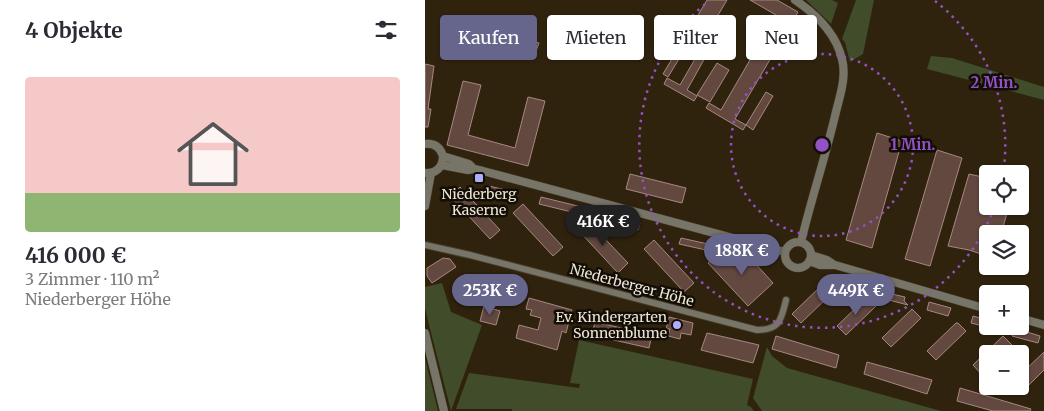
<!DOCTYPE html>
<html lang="de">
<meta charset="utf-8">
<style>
:root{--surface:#fff;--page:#f2f2f3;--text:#2b2b33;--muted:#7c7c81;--accent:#66668d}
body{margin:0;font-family:Merriweather,serif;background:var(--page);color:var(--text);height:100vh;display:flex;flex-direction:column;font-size:19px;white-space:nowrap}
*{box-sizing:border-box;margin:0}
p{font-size:16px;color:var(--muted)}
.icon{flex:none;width:28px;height:28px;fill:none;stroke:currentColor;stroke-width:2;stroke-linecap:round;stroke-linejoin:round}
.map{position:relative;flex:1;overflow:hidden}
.panel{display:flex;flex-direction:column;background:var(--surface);width:425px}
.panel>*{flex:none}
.hud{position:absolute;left:15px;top:15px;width:475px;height:45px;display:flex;gap:10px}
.buttons{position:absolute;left:554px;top:165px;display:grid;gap:10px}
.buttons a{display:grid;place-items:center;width:50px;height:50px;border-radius:5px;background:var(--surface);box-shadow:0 1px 4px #0004;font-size:25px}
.price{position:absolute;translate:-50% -42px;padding:0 11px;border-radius:18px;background:var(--accent);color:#fff;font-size:16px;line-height:32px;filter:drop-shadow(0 1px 2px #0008)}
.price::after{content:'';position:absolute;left:50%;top:30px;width:15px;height:11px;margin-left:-8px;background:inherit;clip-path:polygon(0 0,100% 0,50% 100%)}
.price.active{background:#222;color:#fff}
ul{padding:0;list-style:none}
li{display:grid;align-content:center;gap:10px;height:265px;padding:0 25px}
li span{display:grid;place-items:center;height:155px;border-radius:5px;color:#555}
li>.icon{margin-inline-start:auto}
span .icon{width:90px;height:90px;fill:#fffc;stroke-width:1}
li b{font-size:21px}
h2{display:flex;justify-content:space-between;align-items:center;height:60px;padding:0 25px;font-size:21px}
.chip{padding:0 18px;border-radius:5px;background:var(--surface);box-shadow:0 1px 4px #0004;font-size:18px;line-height:45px}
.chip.active{background:var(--accent);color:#fff}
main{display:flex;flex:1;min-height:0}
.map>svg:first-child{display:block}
.green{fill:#404c2a}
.building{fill:#634840;stroke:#a68880}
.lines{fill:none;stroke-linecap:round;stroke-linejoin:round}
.minor-casing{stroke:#4a3e2a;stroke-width:8}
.tertiary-casing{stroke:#4a3e2a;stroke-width:9}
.minor{stroke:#777468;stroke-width:6}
.tertiary{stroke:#777468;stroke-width:8}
.ring{fill:none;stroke:#9251c4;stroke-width:2.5;stroke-dasharray:2.5 5}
.poi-dot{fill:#afaefa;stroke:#130e05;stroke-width:2}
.labels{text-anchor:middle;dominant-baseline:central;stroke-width:5;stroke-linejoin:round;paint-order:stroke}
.poi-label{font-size:14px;fill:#ede5d8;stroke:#130e05}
.street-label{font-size:14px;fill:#ede5d8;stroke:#130e05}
.centre{fill:#9251c4;stroke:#130e05;stroke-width:2.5}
.ring-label{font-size:15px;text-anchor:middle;font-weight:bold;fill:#9251c4;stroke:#130e05;stroke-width:5;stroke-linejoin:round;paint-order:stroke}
</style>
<main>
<section class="panel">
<h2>4 Objekte<svg class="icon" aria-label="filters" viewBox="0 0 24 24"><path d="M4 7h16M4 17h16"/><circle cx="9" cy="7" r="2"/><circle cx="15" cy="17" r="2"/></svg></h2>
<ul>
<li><span style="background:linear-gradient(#f6c9c9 75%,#8fb573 0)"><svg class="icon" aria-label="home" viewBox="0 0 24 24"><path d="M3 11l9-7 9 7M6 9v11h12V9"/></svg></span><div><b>416 000 €</b><p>3 Zimmer · 110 m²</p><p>Niederberger Höhe</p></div></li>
</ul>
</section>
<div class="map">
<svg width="619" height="411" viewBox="0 0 619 411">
<rect width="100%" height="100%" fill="#30230e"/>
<!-- green -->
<path class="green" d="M 381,0 L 407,0 L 413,3 L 406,24 Z
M 431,0 L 449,0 L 438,54 L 425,62 L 420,42 L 417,39 Z
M 506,56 L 527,58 L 619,87 L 619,100 L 502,69 Z
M 17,283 L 26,312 L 57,325 L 26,411 L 3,321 L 0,308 L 0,287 Z
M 154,340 L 328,379 L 322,405 L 326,407 L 329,411 L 87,411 L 87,409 L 31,409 L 44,373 L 154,388 L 155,384 L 145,383 Z
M 342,347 L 347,356 L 362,368 L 516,411 L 337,411 L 328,398 Z
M 0,358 L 13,411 L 0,411 Z"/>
<!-- building -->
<path class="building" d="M 282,0 L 302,0 L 277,42 L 268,36 L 243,77 L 238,74 Z
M 325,0 L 352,0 L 373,12 L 310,119 L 321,125 L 318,130 L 281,108 L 284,103 L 296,110 L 351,15 Z
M 91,36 L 114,43 L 110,54 L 88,47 Z
M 274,52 L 281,56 L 262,90 L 272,96 L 269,101 L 239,84 L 242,78 L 255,85 Z
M 292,63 L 304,70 L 285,102 L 272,95 Z
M 0,64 L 9,66 L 3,109 L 6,109 L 3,127 L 0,127 Z
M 38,81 L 56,85 L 43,135 L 90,148 L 103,97 L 120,101 L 103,166 L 22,145 Z
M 341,92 L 348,96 L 328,130 L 321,125 Z
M 452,133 L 477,141 L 447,248 L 421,240 Z
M 512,150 L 537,158 L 505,266 L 480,259 Z
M 205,174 L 261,188 L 257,203 L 201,189 Z
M 544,174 L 562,178 L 562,206 L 584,206 L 576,234 L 562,234 L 562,256 L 544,250 L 523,246 Z
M 64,186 L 89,192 L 88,200 L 62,194 Z
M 35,187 L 75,230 L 65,239 L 25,196 Z
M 116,197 L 157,207 L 155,214 L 114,204 Z
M 98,204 L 138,247 L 128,256 L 88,213 Z
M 182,214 L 215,223 L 213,230 L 180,221 Z
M 163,221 L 203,263 L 193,273 L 153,230 Z
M 256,238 L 283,244 L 281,250 L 254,244 Z
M 229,240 L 269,283 L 259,292 L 219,249 Z
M 318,250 L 348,283 L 323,306 L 283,263 L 293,254 L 303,264 Z
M 18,258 L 25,259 L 31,267 L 7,283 L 2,276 L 2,268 Z
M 41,274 L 59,295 L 49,304 L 31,283 Z
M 76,276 L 82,277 L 78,293 L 72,291 Z
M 412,278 L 436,284 L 434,292 L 410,286 Z
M 397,285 L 406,294 L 376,323 L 367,314 Z
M 458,292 L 480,297 L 479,301 L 483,305 L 456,298 Z
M 104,298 L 147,310 L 141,333 L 137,331 L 132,350 L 91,338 L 94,325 L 113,330 L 116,318 L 105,315 L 107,310 L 101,309 Z
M 441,298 L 443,298 L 451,306 L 421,335 L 412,326 Z
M 504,302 L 526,308 L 523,316 L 502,310 Z
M 59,306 L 75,311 L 71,325 L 55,321 Z
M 487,309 L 496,318 L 466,347 L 457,338 Z
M 548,316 L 562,320 L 562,327 L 546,323 Z
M 244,317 L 268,323 L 266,335 L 256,333 L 255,339 L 243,336 L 245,329 L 241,329 Z
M 170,322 L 227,335 L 224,348 L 167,335 Z
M 531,323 L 533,323 L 541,331 L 511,360 L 502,351 Z
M 589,328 L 615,336 L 613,343 L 587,336 Z
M 282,333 L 334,345 L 328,363 L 276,350 Z
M 351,336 L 414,355 L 411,368 L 347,349 Z
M 578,336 L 587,345 L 578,354 L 562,354 L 562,369 L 557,375 L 548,365 Z
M 619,352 L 619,370 L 602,387 L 595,380 L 595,375 Z
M 442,362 L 507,380 L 502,394 L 439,374 Z
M 535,388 L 606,409 L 605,411 L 568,411 L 532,401 Z"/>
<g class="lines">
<defs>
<path id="minor" d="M 0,245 L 45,255 L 332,330 C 355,330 356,320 361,300"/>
<path id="tertiary" d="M 370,0 C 391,14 411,34 417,59 C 422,78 414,98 410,116 C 400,158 386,200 376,242
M 0,144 C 9,143 15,147 18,156 C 18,167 11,174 0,173
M 18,156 L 44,164 L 49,169
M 17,165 L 43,170 L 49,169 L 58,171 L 360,252
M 0,206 L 6,173
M360 255a13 13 0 1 1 26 0a13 13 0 1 1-26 0Z
M 386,255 L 402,260 L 408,264
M 384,261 L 395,265 L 410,265 L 562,309
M 595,318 L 619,325
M 0,333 L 19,411"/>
</defs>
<!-- minor casing -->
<use href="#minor" class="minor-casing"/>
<!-- tertiary casing -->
<use href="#tertiary" class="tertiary-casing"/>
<!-- minor -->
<use href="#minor" class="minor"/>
<!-- tertiary -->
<use href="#tertiary" class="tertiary"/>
</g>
<!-- distance rings -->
<g class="ring">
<circle cx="397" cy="145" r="91"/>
<path d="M569 208A183 183 0 1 1 284 1M510 1A183 183 0 0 1 578 174"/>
</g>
<!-- markers -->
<g class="poi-dot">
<rect x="49" y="173" width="10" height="10" rx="2.5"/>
<circle cx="252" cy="325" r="5"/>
</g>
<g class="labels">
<!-- poi labels -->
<g class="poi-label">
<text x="54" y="194">Niederberg<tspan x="54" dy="16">Kaserne</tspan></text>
<text x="242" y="317" text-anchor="end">Ev. Kindergarten<tspan x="242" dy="16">Sonnenblume</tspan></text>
</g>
<!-- street labels -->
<g class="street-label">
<text transform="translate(207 285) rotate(15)">Niederberger Höhe</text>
</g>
</g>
<circle cx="397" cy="145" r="8" class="centre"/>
<g class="ring-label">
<text x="569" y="88">2 Min.</text>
<text x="488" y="150">1 Min.</text>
</g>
</svg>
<div class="buttons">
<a><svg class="icon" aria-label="locate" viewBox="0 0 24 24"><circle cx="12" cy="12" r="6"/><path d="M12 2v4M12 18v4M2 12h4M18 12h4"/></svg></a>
<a><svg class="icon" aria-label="layers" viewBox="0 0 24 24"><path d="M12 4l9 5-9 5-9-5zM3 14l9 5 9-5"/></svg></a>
<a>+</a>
<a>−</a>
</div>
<b class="price active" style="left:178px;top:247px">416K €</b>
<b class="price" style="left:317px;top:276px">188K €</b>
<b class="price" style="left:65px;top:316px">253K €</b>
<b class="price" style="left:431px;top:316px">449K €</b>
<div class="hud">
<a class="chip active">Kaufen</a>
<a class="chip">Mieten</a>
<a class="chip">Filter</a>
<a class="chip">Neu</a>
</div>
</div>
</main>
